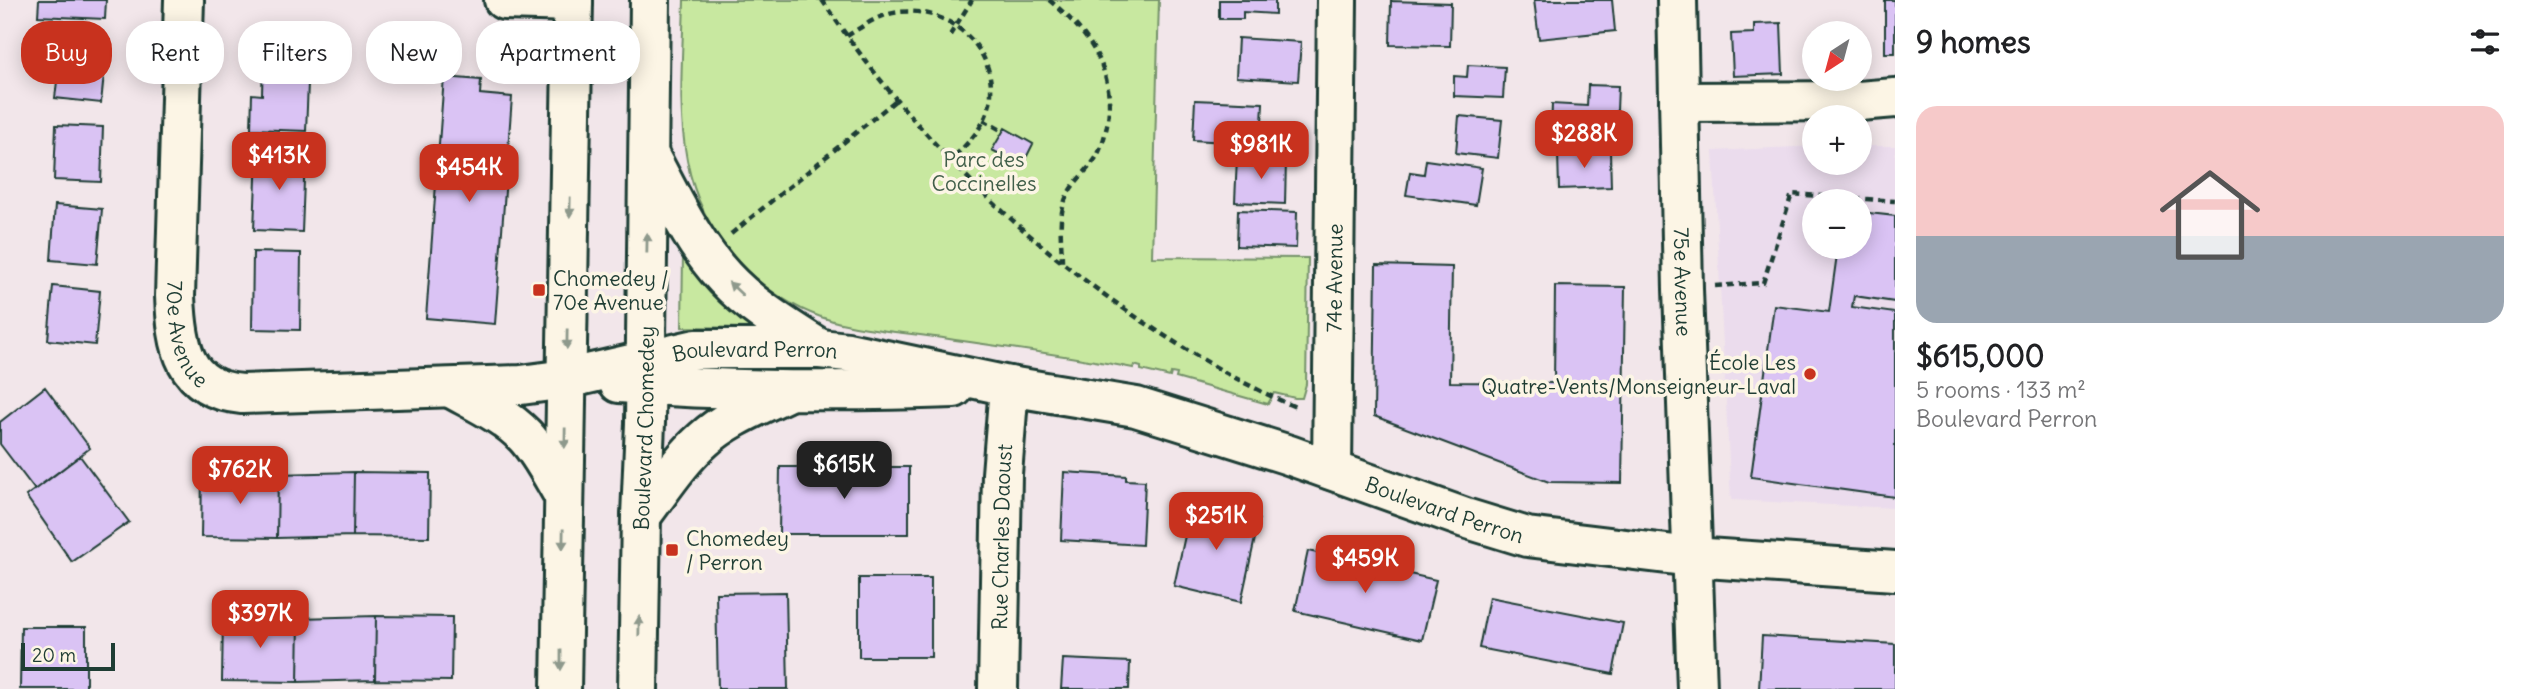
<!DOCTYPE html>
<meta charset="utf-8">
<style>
:root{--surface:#fff;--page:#f2f2f2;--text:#202124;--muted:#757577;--accent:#c8321e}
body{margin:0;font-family:Delius,sans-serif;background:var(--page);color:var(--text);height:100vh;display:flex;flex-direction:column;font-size:26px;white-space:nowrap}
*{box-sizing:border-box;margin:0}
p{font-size:23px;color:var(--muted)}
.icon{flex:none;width:38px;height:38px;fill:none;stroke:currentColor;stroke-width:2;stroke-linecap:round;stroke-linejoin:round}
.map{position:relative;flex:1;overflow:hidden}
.details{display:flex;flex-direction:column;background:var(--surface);width:630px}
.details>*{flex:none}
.guide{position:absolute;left:21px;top:21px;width:665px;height:63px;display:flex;gap:14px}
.needle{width:46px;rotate:216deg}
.fabs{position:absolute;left:1802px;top:21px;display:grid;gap:14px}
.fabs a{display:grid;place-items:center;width:70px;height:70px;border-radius:50%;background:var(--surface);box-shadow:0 4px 18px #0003;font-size:35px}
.scale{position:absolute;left:21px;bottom:18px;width:94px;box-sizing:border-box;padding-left:7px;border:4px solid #1f3d34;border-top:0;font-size:19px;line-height:24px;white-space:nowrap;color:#1f3d34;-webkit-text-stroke:5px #fcf5e5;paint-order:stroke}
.price{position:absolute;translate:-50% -60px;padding:0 16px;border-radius:14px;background:var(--accent);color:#fff;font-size:23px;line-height:46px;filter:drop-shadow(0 2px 4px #0008)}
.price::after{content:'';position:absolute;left:50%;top:42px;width:21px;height:16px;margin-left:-10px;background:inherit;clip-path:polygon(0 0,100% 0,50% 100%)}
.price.selected{background:#222;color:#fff}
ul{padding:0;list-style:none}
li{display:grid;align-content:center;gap:14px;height:371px;padding:0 21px}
li span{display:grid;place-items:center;height:217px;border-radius:21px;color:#555}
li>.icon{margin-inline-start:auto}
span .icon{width:126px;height:126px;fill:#fffc;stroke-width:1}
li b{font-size:30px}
h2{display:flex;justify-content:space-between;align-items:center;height:84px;padding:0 21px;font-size:30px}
.chip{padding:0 24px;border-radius:28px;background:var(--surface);box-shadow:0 4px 18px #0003;font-size:24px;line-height:63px}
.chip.selected{background:var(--accent);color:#fff}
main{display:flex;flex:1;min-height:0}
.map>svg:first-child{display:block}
.built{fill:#ebdced;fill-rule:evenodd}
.green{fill:#c8e8a0;stroke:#74926a;stroke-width:2}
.building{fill:#dac3f4;stroke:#1f3d34;stroke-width:2}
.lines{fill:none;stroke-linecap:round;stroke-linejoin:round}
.minor-casing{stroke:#1f3d34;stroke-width:44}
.path{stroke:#1f3d34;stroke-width:4.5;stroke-dasharray:7 5;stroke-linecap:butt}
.minor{stroke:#fcf5e5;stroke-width:38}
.oneway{fill:#8e998c}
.poi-dot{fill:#c8321e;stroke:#fcf5e5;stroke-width:2.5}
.labels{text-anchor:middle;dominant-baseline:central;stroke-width:7;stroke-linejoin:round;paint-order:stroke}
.park-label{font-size:21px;fill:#415f4a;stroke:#fcf5e5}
.street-label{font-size:21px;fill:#1f3d34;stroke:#fcf5e5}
.poi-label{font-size:21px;fill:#1f3d34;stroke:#fcf5e5;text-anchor:start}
</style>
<main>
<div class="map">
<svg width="1895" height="689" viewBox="0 0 1895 689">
<rect width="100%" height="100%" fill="#f2e6ea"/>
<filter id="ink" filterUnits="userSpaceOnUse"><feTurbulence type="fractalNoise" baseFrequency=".0143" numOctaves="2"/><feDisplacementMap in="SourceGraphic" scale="14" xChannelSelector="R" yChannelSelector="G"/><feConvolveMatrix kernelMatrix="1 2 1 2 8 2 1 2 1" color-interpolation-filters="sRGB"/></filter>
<g filter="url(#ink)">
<!-- built -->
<path class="built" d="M 1815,146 L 1815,163 L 1860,163 L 1860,146 L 1895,146 L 1895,508 L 1731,500 L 1713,151 ZM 1815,201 L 1860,201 L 1860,247 L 1815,247 Z"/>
<!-- green -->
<path class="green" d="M 684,0 L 1159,0 L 1152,257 L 1308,258 L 1306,384 L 1302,398 L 1295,398 L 1274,393 L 1268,404 L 1176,378 L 1177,374 L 1171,373 L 1170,377 L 1141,370 L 1141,367 L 1134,365 L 1133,368 C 1072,356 1011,348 949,339 C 911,333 870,331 833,321 C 759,299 701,236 687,160 C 677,108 683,52 684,0 Z
M 683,254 L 754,322 L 752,328 L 682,327 Z"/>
<!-- building -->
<path class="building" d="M 39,0 L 106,0 L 105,19 L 38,16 Z
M 1219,0 L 1275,0 L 1275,14 L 1243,12 L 1243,19 L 1219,19 Z
M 1534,0 L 1612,0 L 1615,31 L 1539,39 Z
M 1885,0 L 1895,0 L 1895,53 L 1885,53 Z
M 1391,1 L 1451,3 L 1450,46 L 1390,45 Z
M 1781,23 L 1783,74 L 1733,76 L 1731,34 L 1754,33 L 1754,24 Z
M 1238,38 L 1301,42 L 1298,81 L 1236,77 Z
M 62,40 L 107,45 L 101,103 L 55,98 Z
M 263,56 L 309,59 L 306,131 L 251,129 L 252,94 L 262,95 Z
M 1468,65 L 1505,67 L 1503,98 L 1454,96 L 1454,76 L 1467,77 Z
M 444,77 L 481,80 L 480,94 L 512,97 L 495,324 L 426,318 Z
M 1588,85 L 1618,86 L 1616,135 L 1551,133 L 1552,104 L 1587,106 Z
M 1195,100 L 1263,103 L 1261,144 L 1193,140 Z
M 1459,116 L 1502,120 L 1498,158 L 1456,153 Z
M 56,125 L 103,127 L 101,182 L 54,180 Z
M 1005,128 L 1033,144 L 1022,166 L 992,150 Z
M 1610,151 L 1611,187 L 1559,189 L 1558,153 Z
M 257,153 L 305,155 L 302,232 L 254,230 Z
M 1237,157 L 1286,159 L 1285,204 L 1235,202 Z
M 1426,160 L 1482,168 L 1476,205 L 1406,195 L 1410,172 L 1424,174 Z
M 55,205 L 102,209 L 97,264 L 51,260 Z
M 1238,210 L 1297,212 L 1296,248 L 1237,246 Z
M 1860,212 L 1895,216 L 1895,302 L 1854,296 L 1852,307 L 1895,313 L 1895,497 L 1751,477 L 1774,305 L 1829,312 L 1838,247 L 1860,247 Z
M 253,252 L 301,253 L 300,330 L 252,329 Z
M 1376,265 L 1452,267 L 1450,382 L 1554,383 L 1555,286 L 1625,287 L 1622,483 L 1549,482 L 1374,416 Z
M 53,286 L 100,291 L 95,345 L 48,340 Z
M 45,387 L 90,448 L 35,490 L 0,444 L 0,422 Z
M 80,456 L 129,522 L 72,562 L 26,496 Z
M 780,467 L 909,467 L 909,534 L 779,534 Z
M 354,472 L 430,473 L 429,537 L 353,536 Z
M 354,472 L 353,536 L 277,538 L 278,474 Z
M 1064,472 L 1126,476 L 1126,480 L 1145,481 L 1142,545 L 1061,540 Z
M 202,473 L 278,474 L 277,538 L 201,537 Z
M 1193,499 L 1230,508 L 1228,513 L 1259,520 L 1241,602 L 1174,586 Z
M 1308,551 L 1436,580 L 1422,640 L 1295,611 Z
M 859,578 L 931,578 L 931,657 L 859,657 Z
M 786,592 L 788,689 L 718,689 L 716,593 Z
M 1489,597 L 1623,623 L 1613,674 L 1479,648 Z
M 376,616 L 452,617 L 451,681 L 375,680 Z
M 376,616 L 375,680 L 298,682 L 299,618 Z
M 223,617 L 299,618 L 298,682 L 222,681 Z
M 21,627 L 86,627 L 86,689 L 20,689 Z
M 1762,636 L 1895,644 L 1895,689 L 1759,689 Z
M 1063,659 L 1130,662 L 1129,689 L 1061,689 Z"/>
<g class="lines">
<defs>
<g id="minor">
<path id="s1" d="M 184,0 L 175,296 C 177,346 183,389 242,394 L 521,385 L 566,379 L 696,349 L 820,349 L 848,352 L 1009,386 L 1136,407 L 1289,455 L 1465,518 L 1527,537 L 1692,557 L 1895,571"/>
<path d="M 504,0 L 573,2"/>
<path id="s2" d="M 1677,0 L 1683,289 L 1697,689"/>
<path d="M 1679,102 L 1859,101 L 1895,98"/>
<path d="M 651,159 C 673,200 693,244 725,278 C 752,307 787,328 820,349"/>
<path d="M 619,383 C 730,391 842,392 954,388"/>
<path d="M 451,388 C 476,402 505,415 525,436 C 541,453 552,476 564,496"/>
<path id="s3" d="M 1332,470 L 1337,0"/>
<path d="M 641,516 C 661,490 679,461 704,439 C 727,418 758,406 786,392"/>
<path d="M 561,689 L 573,0"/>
<path id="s4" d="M 638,689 L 641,516 L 645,423 L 650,0"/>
<path id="s5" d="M 998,689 L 1002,474 L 1009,386"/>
</g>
</defs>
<!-- minor casing -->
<use href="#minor" class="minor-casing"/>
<!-- path -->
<path class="path" d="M 822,0 C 912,134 1026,247 1162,334 C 1205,362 1250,388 1298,408
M 1049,0 C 1087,31 1115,68 1108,120 C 1106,132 1103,144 1097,156 C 1087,173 1069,184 1064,204 C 1058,222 1062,244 1062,263
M 950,35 L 972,0
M 847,36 C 860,28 874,18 889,14 C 938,1 994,40 991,94 C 990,122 969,143 950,160
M 983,120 L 1003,131
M 731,234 L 896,100
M 1715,286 L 1763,283 L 1792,194 L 1895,201"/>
<!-- minor -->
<use href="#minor" class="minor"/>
</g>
<!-- one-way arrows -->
<defs><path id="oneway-solid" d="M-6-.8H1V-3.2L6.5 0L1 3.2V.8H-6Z" transform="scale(1.75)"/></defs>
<g class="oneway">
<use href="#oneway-solid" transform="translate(570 207) rotate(91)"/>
<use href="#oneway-solid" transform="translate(647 243) rotate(-89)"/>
<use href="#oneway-solid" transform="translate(736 289) rotate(-137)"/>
<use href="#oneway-solid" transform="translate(567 339) rotate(91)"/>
<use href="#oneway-solid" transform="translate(565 438) rotate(91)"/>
<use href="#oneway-solid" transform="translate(563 539) rotate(91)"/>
<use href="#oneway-solid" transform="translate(639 626) rotate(-89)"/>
<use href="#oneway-solid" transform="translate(561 660) rotate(90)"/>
</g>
</g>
<!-- markers -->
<g class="poi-dot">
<rect x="532" y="283" width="14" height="14" rx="3.5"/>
<circle cx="1810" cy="374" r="7"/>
<rect x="665" y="543" width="14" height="14" rx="3.5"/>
</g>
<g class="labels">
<!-- park labels -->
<g class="park-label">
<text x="984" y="159">Parc des<tspan x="984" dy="24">Coccinelles</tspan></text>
</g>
<!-- street labels -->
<g class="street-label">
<text stroke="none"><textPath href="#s3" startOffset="192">74e Avenue</textPath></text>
<text stroke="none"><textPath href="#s2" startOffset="282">75e Avenue</textPath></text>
<text stroke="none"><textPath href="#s1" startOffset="336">70e Avenue</textPath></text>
<text stroke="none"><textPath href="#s1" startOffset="947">Boulevard Perron</textPath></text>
<text stroke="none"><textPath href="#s4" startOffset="261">Boulevard Chomedey</textPath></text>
<text stroke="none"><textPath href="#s1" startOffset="1659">Boulevard Perron</textPath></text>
<text stroke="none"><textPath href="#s5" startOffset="152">Rue Charles Daoust</textPath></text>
</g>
<!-- poi labels -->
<g class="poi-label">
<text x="553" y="278">Chomedey /<tspan x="553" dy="24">70e Avenue</tspan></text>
<text x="1796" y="362" text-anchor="end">École Les<tspan x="1796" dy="24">Quatre-Vents/Monseigneur-Laval</tspan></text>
<text x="686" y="538">Chomedey<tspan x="686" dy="24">/ Perron</tspan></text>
</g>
</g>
</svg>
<div class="fabs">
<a><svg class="needle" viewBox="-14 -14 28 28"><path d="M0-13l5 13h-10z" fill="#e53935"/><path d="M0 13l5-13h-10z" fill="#757577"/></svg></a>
<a>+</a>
<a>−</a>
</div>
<div class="scale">20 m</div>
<b class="price" style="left:1584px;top:170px">$288K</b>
<b class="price" style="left:1261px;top:181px">$981K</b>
<b class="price" style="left:279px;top:192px">$413K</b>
<b class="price" style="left:469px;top:204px">$454K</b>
<b class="price selected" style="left:844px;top:501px">$615K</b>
<b class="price" style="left:240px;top:506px">$762K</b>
<b class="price" style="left:1216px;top:552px">$251K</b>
<b class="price" style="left:1365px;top:595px">$459K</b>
<b class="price" style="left:260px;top:650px">$397K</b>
<div class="guide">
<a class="chip selected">Buy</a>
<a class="chip">Rent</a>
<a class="chip">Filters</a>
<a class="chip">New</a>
<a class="chip">Apartment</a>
</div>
</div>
<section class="details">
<h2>9 homes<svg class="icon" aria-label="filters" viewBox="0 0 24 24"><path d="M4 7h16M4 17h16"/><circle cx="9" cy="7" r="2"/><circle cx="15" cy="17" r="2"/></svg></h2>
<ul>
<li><span style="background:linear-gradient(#f6c9c9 60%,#9aa5b1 0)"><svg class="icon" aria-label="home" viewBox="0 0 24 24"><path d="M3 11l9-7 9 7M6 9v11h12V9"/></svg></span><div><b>$615,000</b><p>5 rooms · 133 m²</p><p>Boulevard Perron</p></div></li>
</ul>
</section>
</main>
